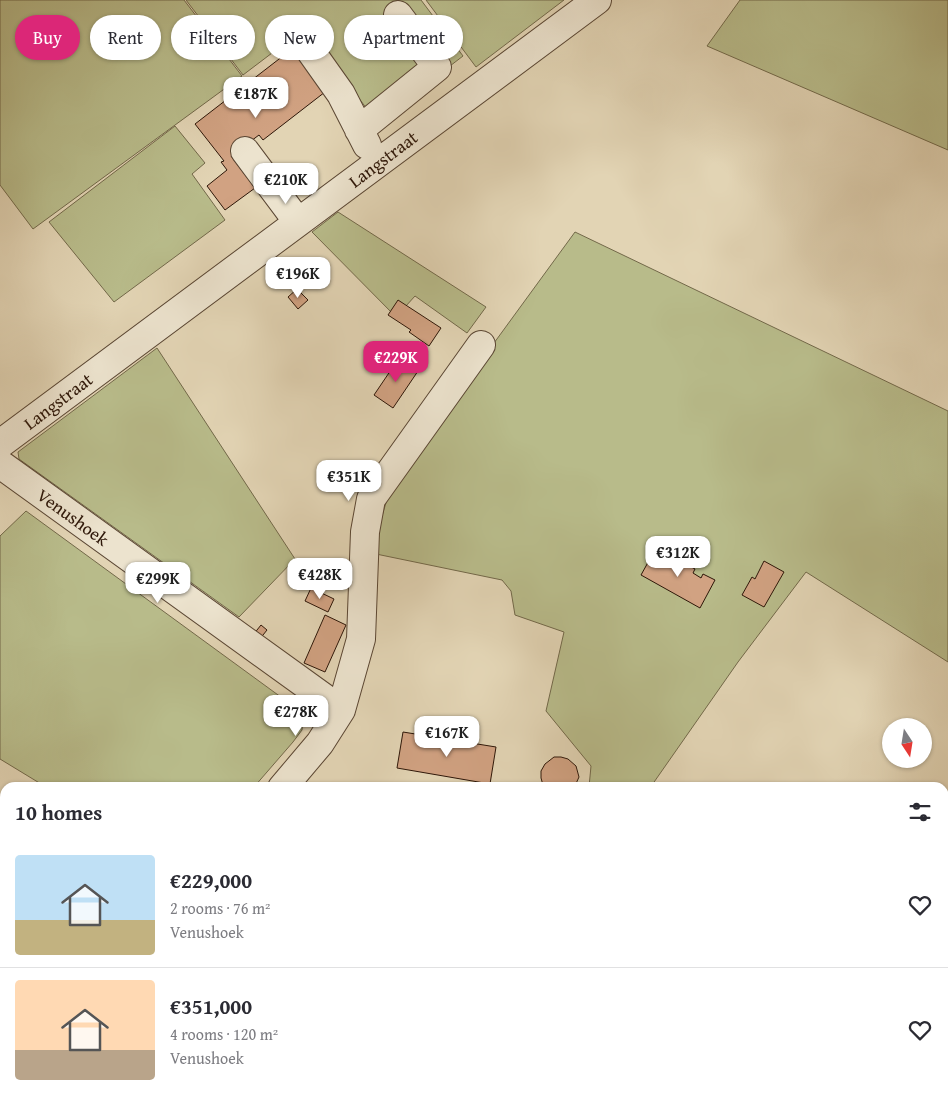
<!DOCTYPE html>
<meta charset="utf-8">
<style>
:root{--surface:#fff;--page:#f2f2f3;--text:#2b2b33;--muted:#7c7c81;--line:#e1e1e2;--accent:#db2777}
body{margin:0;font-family:"Gentium Book Plus",serif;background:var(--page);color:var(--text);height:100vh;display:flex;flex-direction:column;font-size:19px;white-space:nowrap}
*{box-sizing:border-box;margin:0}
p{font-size:16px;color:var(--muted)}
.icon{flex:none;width:28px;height:28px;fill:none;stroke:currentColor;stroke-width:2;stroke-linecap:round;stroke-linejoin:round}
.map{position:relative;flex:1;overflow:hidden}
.side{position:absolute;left:0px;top:782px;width:949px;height:321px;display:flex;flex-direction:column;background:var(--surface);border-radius:15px 15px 0 0;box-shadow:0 1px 4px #0004}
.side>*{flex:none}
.top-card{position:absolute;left:15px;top:15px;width:500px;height:45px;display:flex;gap:10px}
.needle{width:32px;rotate:168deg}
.buttons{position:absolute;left:882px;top:718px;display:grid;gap:10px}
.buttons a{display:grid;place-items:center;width:50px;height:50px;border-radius:50%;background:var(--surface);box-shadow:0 1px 4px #0004;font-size:25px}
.price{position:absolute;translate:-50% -42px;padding:0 11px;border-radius:10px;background:#fff;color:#222;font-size:16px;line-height:32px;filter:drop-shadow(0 1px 2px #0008)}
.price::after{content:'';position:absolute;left:50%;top:30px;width:15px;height:11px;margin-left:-8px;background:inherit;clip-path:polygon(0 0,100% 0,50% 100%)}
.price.current{background:var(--accent);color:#fff}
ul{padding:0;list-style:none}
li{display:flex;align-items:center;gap:15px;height:125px;padding:0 15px}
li+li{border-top:1px solid var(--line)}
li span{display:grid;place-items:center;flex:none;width:140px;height:100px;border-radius:5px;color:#555}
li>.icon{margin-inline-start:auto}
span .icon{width:60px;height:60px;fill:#fffc;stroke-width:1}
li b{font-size:21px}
h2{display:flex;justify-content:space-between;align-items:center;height:60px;padding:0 15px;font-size:21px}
.tag{padding:0 18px;border-radius:22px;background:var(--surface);box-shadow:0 1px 4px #0004;font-size:18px;line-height:45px}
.tag.current{background:var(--accent);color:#fff}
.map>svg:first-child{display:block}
.green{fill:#b8bb8a;stroke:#726849}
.building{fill:#d1a282;stroke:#2d1608}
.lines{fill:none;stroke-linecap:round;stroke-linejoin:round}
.minor-casing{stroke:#5a4633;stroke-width:30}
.minor{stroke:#ece3ce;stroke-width:28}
.labels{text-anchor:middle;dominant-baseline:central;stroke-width:4;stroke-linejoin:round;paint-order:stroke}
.street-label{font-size:18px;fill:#2d1608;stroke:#ece3ce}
</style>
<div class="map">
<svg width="948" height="1103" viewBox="0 0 948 1103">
<rect width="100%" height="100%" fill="#e2d4b4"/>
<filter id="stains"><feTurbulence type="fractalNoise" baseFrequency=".004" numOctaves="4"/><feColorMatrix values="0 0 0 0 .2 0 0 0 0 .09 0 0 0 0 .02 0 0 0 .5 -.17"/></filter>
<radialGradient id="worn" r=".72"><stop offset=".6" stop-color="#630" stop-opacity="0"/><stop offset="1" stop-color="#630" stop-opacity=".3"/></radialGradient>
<!-- green -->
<path class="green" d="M 0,0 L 184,0 L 242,76 L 33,229 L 0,185 Z
M 186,0 L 421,0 L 463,56 L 377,122 L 305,28 L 243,75 Z
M 426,0 L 564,0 L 476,67 Z
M 740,0 L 948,0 L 948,150 L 707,46 Z
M 175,126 L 205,163 L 192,174 L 225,220 L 114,302 L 49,222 Z
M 338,212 L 486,307 L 467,333 L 415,296 L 396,317 L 312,232 Z
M 575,232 L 948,411 L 948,662 L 806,572 L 738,662 L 652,785 L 659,787 L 589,787 L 591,766 L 546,711 L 564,632 L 515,615 L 511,591 L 502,580 L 376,554 L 378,529 L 389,493 L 486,354 Z
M 157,348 L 295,559 L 239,617 L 19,459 L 18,452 Z
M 26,511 L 300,711 L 303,718 L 302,730 L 293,742 L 254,787 L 46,787 L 0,759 L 0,536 Z
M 944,904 L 948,906 L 948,1103 L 863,1103 L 855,1099 L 944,1099 Z
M 558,1099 L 721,1099 L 720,1103 L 558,1103 Z"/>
<!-- building -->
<path class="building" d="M 292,49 L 325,92 L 263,140 L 259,135 L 231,156 L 255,188 L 225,210 L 207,186 L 227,170 L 221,162 L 224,161 L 195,124 Z
M 297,289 L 308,300 L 298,309 L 288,297 Z
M 398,300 L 441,328 L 429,346 L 409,332 L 411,330 L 388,315 Z
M 399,358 L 418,371 L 393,408 L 374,395 Z
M 656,548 L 695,569 L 693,573 L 701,578 L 703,574 L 715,580 L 700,608 L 641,575 Z
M 764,561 L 784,572 L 764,607 L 742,595 L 752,577 L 755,579 Z
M 311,588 L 334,599 L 328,612 L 305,601 Z
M 325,615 L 346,625 L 325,672 L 304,663 Z
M 261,625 L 267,630 L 259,640 L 253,635 Z
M 403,732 L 496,747 L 490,784 L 397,768 Z
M 554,757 L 561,757 L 568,759 L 576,766 L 579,777 L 574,788 L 545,788 L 543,785 L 541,778 L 541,771 L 545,764 Z"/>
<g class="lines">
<defs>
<path id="minor" d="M 302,39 L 341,94 L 367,145
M 359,130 L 437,67 L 398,15
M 245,151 L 298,222
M 0,444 L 597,0
M 0,464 L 341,710
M 282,788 L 320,743 L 341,710 L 361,639 L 365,532 L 371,499 L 481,345
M 169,1103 L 170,1099"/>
</defs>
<!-- minor casing -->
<use href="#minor" class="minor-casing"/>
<!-- minor -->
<use href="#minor" class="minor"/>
</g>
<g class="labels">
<!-- street labels -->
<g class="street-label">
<text transform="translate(383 159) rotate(-37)">Langstraat</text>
<text transform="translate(58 401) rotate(-37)">Langstraat</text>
<text transform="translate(73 517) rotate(36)">Venushoek</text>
</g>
</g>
<rect width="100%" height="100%" filter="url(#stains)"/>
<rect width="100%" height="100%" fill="url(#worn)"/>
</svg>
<div class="buttons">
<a><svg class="needle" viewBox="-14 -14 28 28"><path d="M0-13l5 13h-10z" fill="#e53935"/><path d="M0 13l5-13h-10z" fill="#7c7c81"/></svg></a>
</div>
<b class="price" style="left:256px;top:119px">€187K</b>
<b class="price" style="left:286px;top:205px">€210K</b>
<b class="price" style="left:298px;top:299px">€196K</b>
<b class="price current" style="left:396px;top:383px">€229K</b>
<b class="price" style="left:349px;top:502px">€351K</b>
<b class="price" style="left:678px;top:578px">€312K</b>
<b class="price" style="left:320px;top:600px">€428K</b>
<b class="price" style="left:158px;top:604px">€299K</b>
<b class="price" style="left:296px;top:737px">€278K</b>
<b class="price" style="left:447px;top:758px">€167K</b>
<div class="top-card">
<a class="tag current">Buy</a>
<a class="tag">Rent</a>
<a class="tag">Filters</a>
<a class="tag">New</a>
<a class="tag">Apartment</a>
</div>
<section class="side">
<h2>10 homes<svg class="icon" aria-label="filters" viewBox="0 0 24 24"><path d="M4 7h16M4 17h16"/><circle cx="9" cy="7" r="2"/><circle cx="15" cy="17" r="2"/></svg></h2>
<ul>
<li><span style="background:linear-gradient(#bfe0f5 65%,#c2b280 0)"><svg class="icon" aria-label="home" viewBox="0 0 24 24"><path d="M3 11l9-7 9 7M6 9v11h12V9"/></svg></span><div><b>€229,000</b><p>2 rooms · 76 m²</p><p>Venushoek</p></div><svg class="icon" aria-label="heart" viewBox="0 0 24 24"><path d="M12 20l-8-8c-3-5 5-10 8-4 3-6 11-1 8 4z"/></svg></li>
<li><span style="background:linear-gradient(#ffd9b3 70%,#b9a48a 0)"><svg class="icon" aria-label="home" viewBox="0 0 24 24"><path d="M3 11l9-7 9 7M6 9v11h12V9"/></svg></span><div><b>€351,000</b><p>4 rooms · 120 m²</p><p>Venushoek</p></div><svg class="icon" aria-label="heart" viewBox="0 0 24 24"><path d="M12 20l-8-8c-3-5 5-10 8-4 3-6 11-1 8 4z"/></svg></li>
</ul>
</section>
</div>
